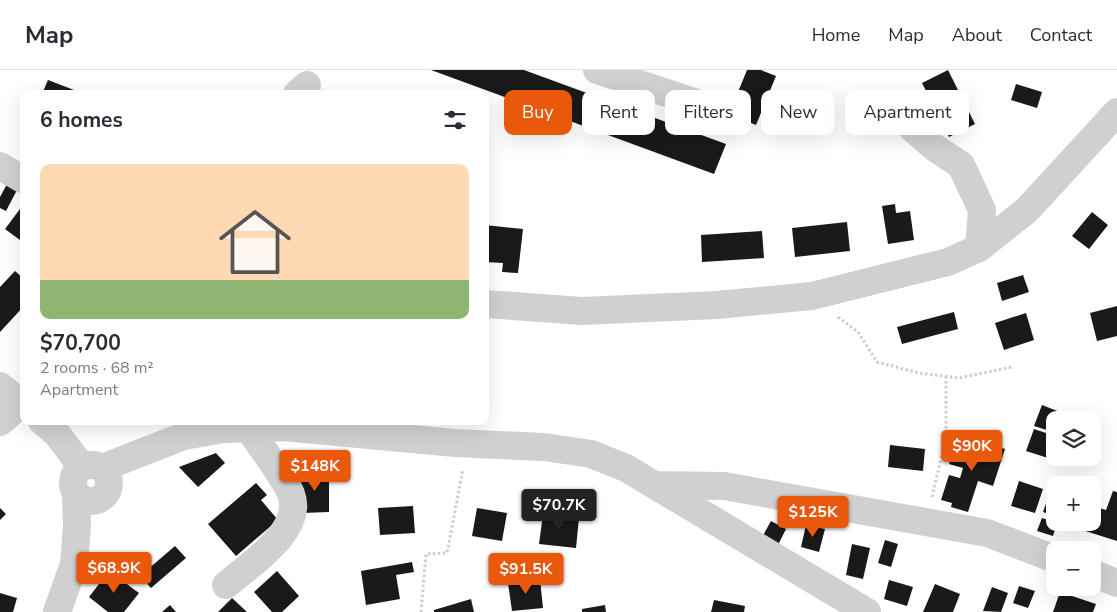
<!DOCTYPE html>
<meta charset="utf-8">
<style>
:root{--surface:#fff;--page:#f2f2f3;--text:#2b2b33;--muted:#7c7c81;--line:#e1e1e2;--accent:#ea580c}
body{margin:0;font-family:"Nunito Sans",sans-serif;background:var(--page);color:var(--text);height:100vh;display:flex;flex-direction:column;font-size:19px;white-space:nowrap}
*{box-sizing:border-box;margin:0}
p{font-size:16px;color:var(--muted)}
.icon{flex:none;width:28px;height:28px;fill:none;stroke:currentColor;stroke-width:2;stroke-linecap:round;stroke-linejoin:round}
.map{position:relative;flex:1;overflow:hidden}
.panel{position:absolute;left:20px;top:20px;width:469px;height:335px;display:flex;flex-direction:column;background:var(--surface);border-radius:10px;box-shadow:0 5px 20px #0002}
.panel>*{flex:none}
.hud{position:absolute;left:504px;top:20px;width:475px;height:45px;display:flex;gap:10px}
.controls{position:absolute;left:1046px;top:341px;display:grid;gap:10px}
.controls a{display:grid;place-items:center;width:55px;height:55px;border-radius:10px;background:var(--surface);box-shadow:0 5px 20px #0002;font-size:25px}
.price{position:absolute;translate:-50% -42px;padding:0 11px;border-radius:5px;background:var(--accent);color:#fff;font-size:16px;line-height:32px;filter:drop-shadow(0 1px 2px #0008)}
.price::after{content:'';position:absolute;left:50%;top:30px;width:15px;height:11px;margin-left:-8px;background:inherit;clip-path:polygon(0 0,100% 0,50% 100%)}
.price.selected{background:#222;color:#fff}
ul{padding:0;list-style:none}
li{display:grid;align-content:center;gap:10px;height:265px;padding:0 20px}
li+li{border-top:1px solid var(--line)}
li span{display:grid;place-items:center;height:155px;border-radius:10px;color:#555}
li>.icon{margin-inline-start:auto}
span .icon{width:90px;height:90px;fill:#fffc;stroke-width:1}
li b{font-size:21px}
h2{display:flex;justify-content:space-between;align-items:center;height:60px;padding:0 20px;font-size:21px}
.pill{padding:0 18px;border-radius:10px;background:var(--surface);box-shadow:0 5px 20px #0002;font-size:18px;line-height:45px}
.pill.selected{background:var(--accent);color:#fff}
header{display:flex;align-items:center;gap:30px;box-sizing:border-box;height:70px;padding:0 25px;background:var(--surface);border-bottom:1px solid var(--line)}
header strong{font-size:24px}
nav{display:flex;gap:28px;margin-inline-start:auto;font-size:18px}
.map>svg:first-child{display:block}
.building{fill:#1a1a1a}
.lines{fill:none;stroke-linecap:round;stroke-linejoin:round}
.path{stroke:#cdcdcd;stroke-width:3;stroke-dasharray:2.5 2.5;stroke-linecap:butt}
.minor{stroke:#d0d0d0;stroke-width:28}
</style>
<header>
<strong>Map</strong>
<nav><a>Home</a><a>Map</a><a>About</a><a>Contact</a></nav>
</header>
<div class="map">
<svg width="1117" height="542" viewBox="0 0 1117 542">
<rect width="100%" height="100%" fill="#fff"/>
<!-- building -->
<path class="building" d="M 431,0 L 524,0 L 726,74 L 714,104 Z
M 747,0 L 761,0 L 776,6 L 756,55 L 729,44 Z
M 948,0 L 975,54 L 949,67 L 922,13 Z
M 48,10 L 74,20 L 72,24 L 42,24 Z
M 1016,14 L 1042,22 L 1037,38 L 1011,30 Z
M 7,114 L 17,120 L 6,141 L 0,138 L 0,127 Z
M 895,134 L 896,143 L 910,141 L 914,170 L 888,174 L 882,136 Z
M 20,139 L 24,142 L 24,173 L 5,159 Z
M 1092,142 L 1108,155 L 1089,179 L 1072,166 Z
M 847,152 L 850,181 L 795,187 L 792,158 Z
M 485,155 L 523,159 L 518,203 L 502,202 L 503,193 L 485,192 Z
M 762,161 L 764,188 L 702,192 L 701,165 Z
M 15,201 L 24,209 L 24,236 L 0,262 L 0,217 Z
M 1023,205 L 1029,222 L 1002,231 L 997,213 Z
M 1117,236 L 1117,266 L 1097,271 L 1090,243 Z
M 954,242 L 958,259 L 902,274 L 897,257 Z
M 1026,243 L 1034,270 L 1004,280 L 995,253 Z
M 1042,335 L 1060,342 L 1057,350 L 1055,350 L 1053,362 L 1034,356 Z
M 1034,359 L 1055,366 L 1048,388 L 1026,381 Z
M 980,371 L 1005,379 L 993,416 L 978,411 L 968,442 L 951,437 L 952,433 L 941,430 L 949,405 L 960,408 L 963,398 L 949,394 L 956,372 L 977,378 Z
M 890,375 L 925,379 L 923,401 L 888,397 Z
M 216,383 L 225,393 L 198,417 L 179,397 Z
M 329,401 L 329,442 L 302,443 L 301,402 Z
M 1019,411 L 1043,419 L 1035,443 L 1011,436 Z
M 256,413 L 267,425 L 261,430 L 278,450 L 236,486 L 208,454 Z
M 1113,421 L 1117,422 L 1117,471 L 1079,459 L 1081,452 L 1092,452 L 1092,436 L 1106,440 Z
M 1049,425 L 1055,427 L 1055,446 L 1043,442 Z
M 413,436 L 415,463 L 380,465 L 378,438 Z
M 0,438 L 6,444 L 0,450 Z
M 477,438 L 507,443 L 502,471 L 472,466 Z
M 543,444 L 579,448 L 576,478 L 539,474 Z
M 1042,448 L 1057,453 L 1053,466 L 1037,461 Z
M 771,451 L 786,459 L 777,477 L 761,469 Z
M 806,455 L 825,459 L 819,482 L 801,477 Z
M 885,470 L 898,474 L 891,497 L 878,493 Z
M 852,474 L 870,478 L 863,509 L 846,505 Z
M 175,476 L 186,488 L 151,518 L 140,506 Z
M 412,492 L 414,502 L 396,505 L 400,529 L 366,535 L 361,501 Z
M 109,501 L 139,523 L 124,542 L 108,542 L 89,527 Z
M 277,501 L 299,526 L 282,542 L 272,542 L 254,522 Z
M 540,509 L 543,538 L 512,541 L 508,513 Z
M 889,510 L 913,517 L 907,536 L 884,529 Z
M 935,514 L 960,524 L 953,542 L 923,542 Z
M 1019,516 L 1035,521 L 1028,538 L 1013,533 Z
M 992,517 L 1008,523 L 1001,542 L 983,541 Z
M 1060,522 L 1096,534 L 1093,542 L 1053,542 Z
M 0,523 L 17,528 L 13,542 L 0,542 Z
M 232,528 L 247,542 L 218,542 Z
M 471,529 L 474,542 L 434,542 L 434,540 Z
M 714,530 L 745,536 L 744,542 L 711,542 Z
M 170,535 L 176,542 L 162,542 Z
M 605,535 L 606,542 L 582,542 L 582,539 Z"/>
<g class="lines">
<!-- path -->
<path class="path" d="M 838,247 L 858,262 L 877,292 L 919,303 L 959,308 L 1012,297
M 932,427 L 946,367 L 946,306
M 421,542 L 426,484 L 447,483 L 463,399"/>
<!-- minor -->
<path class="minor" d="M 597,0 L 700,34
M 297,24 L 307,15
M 913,59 L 935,78 L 961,95 L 982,140 L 979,178
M 0,96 L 24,110
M 485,234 L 582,241 L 717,235 L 812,226 L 948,192 L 979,178 L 1027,140 L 1117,42
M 0,316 L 24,336
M 42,351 L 57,364 L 82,397
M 0,352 L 21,334
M73 413a18 18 0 1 1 36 0a18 18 0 1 1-36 0Z
M 102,398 L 184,366 L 223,359 L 283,357 L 455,373 L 544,377 L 591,384 L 626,398 L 867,542
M 656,415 L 724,416 L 987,463 L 1055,489
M 1092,503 L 1117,513
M 226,515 C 249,495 305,460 291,424 C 284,406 260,376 249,359
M 57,542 L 74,494 L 77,456 L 76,423"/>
</g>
</svg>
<div class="controls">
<a><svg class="icon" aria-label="layers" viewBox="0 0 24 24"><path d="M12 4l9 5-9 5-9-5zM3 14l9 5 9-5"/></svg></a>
<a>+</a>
<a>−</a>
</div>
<b class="price" style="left:972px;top:402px">$90K</b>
<b class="price" style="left:315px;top:422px">$148K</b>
<b class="price selected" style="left:559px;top:461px">$70.7K</b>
<b class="price" style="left:813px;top:468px">$125K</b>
<b class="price" style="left:114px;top:524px">$68.9K</b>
<b class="price" style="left:526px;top:525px">$91.5K</b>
<div class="hud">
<a class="pill selected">Buy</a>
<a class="pill">Rent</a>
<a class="pill">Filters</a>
<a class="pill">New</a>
<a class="pill">Apartment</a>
</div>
<section class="panel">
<h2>6 homes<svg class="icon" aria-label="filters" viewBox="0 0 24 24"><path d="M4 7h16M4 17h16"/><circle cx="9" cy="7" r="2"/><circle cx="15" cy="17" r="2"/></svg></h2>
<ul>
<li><span style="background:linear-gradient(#ffd9b3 75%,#8fb573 0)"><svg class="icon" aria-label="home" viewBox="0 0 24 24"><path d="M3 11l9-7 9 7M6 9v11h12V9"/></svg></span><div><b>$70,700</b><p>2 rooms · 68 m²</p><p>Apartment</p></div></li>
</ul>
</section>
</div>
